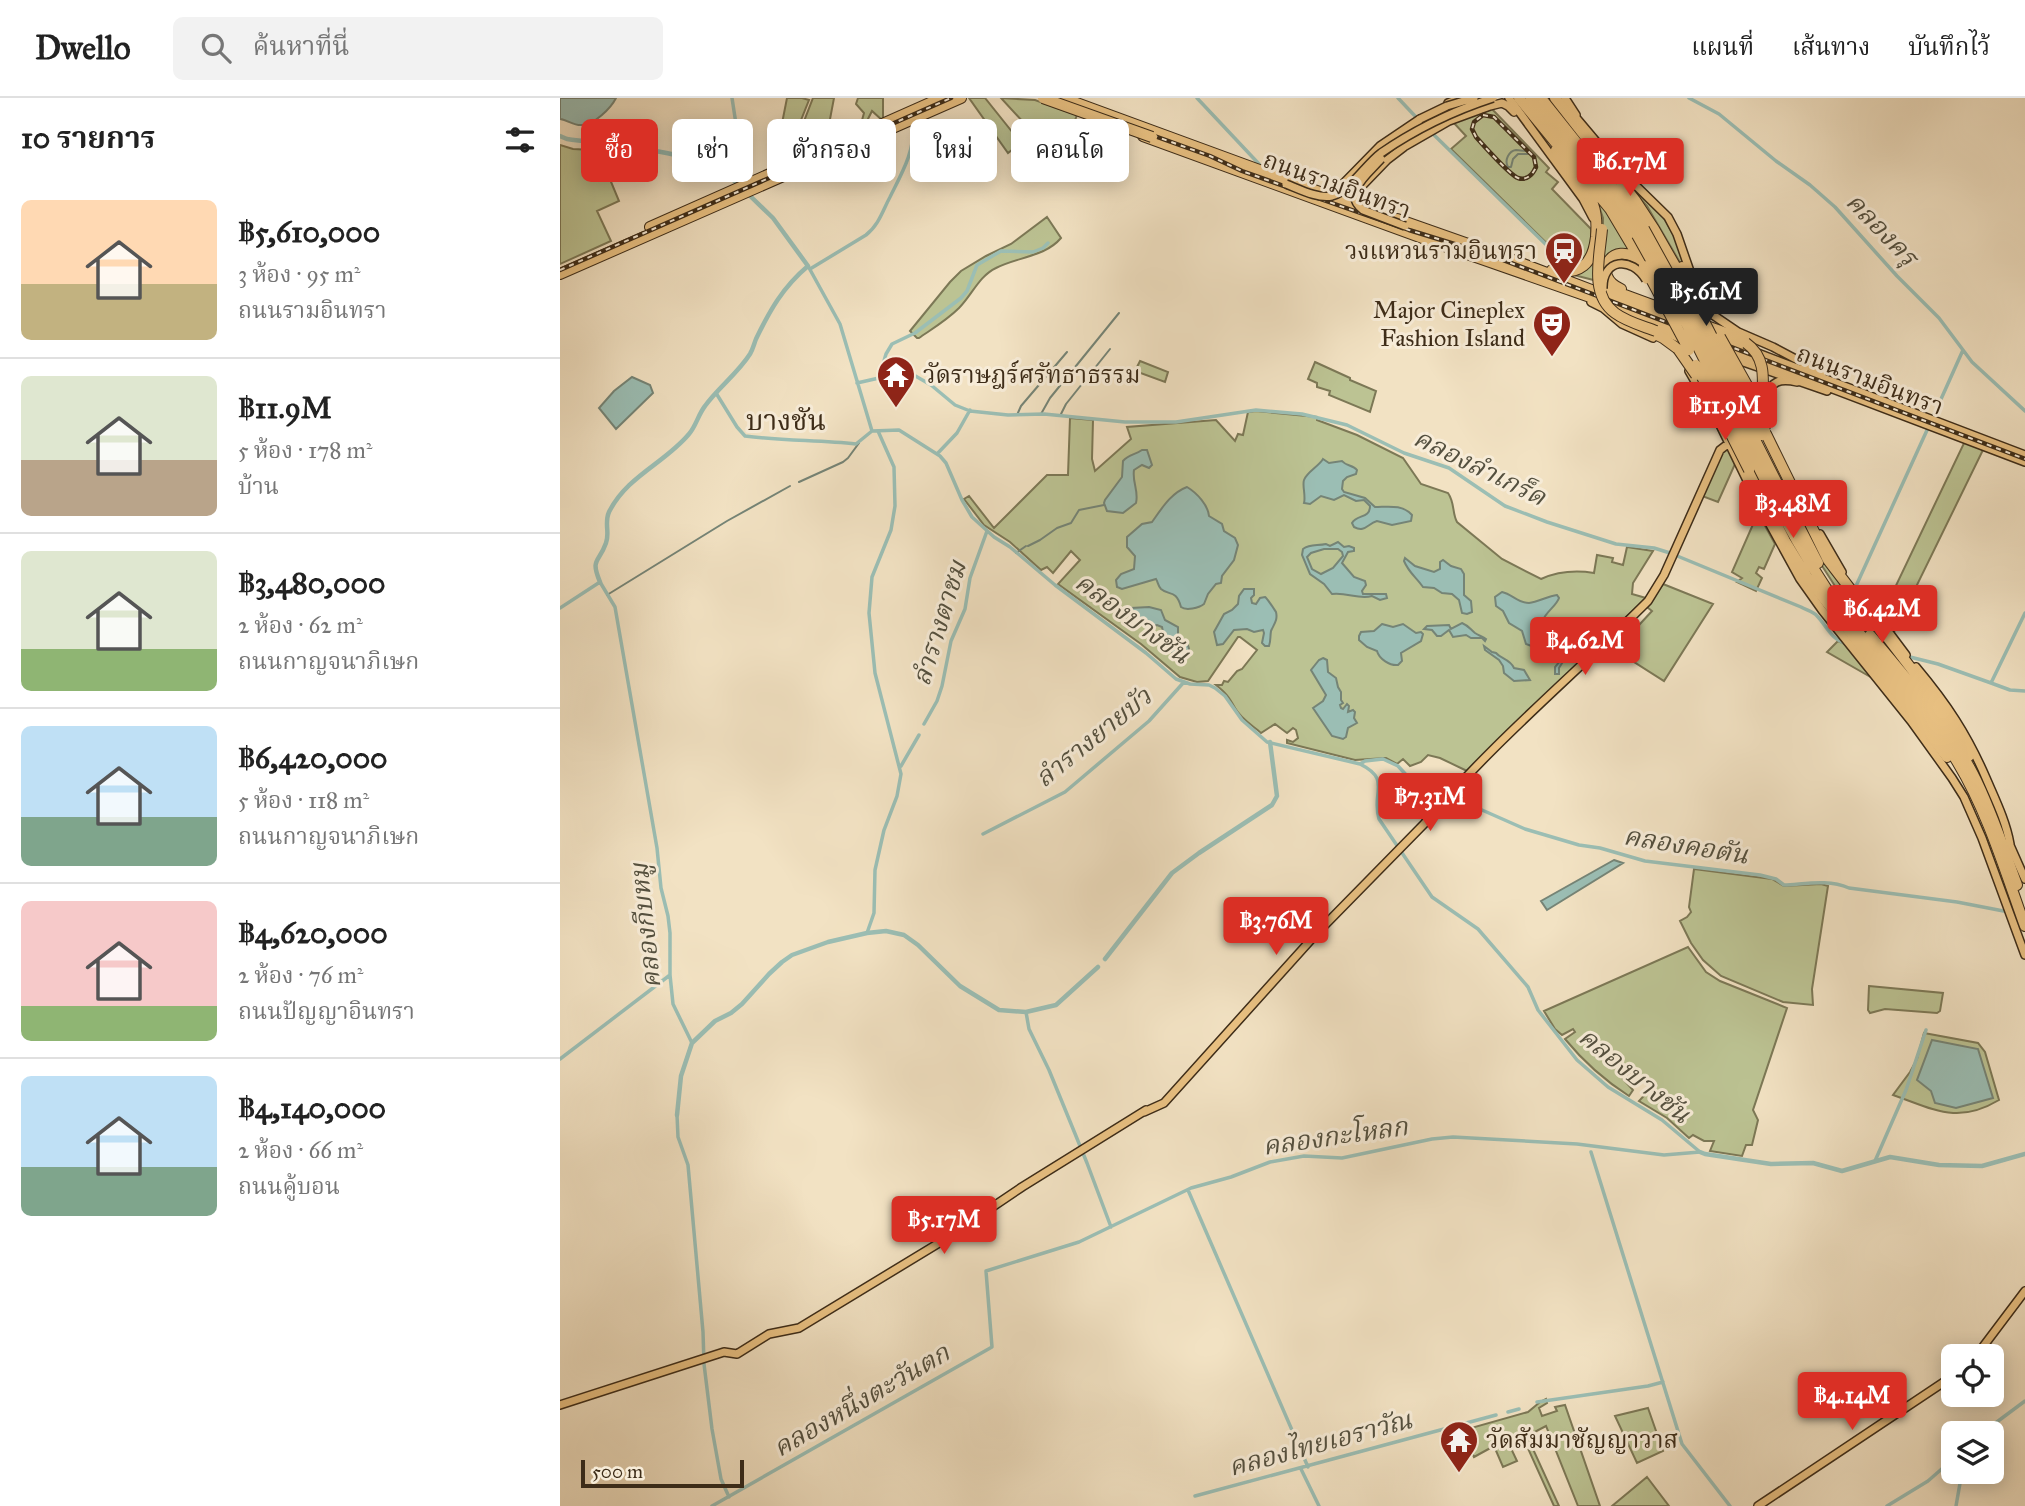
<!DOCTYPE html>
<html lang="th">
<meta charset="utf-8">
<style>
:root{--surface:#fff;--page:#f2f2f2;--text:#222;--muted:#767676;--line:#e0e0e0;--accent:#d93025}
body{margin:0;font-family:"IM FELL Great Primer","Noto Serif Thai",serif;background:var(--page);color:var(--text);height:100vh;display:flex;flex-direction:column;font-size:26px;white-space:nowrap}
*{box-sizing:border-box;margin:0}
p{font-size:23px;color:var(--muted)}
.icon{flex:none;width:38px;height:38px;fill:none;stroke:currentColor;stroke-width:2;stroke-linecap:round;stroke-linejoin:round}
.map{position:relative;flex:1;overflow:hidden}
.side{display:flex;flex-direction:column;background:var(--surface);width:560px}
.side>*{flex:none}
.banner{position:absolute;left:21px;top:21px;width:665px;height:63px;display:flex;gap:14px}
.buttons{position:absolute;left:1381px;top:1246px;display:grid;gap:14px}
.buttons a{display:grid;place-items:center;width:63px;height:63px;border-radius:10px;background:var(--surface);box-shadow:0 4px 18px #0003;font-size:35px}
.scale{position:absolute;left:21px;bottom:18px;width:163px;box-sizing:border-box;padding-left:7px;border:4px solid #3d2c18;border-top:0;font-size:19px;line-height:24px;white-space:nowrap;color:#3d2c18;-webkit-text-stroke:5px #f7ecd8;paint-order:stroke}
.price{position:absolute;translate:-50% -60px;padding:0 16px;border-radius:7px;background:var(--accent);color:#fff;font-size:23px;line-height:46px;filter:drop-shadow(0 2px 4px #0008)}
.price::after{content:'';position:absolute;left:50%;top:42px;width:21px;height:16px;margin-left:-10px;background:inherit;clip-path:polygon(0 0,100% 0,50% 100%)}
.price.selected{background:#222;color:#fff}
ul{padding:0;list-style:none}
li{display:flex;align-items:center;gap:21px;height:175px;padding:0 21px}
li+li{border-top:2px solid var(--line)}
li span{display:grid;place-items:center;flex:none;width:196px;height:140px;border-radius:10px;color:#555}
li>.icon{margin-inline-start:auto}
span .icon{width:84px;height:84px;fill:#fffc;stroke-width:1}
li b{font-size:30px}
h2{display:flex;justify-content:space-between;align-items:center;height:84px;padding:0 21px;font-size:30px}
.tag{padding:0 24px;border-radius:10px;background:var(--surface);box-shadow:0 4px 18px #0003;font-size:24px;line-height:63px}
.tag.selected{background:var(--accent);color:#fff}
header{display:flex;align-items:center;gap:42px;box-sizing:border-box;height:98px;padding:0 35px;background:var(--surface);border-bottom:2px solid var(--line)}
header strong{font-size:33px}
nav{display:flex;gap:38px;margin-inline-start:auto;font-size:24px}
.search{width:490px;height:63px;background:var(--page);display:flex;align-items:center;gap:18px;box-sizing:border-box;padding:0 24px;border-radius:10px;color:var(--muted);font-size:26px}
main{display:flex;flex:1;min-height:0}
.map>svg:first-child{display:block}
.green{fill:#bcc393;stroke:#7c7856;stroke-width:2}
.water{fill:#9bbeb4;stroke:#758476;stroke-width:2;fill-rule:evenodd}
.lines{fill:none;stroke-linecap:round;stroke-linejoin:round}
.stream{stroke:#758476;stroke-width:2}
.canal{stroke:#9bbeb4;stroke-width:3.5}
.river{stroke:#9bbeb4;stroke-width:4.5}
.major-casing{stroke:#3d2c18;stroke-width:10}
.highway-casing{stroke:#3d2c18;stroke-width:12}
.major{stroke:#e9c182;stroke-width:7}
.highway{stroke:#e9c182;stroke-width:10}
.rail-casing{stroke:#3d2c18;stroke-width:4.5}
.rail{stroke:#f7ecd8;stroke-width:2;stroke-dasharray:5;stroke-linecap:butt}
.major-bridge-casing{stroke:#3d2c18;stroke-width:10;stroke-linecap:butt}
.highway-bridge-casing{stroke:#3d2c18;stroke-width:12;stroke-linecap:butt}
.major-bridge{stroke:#e9c182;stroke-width:7}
.highway-bridge{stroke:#e9c182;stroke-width:10}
.labels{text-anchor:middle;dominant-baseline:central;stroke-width:6;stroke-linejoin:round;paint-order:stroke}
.street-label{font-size:24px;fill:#3d2c18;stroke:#f7ecd8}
.poi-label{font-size:24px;fill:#3d2c18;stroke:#f7ecd8;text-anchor:end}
.water-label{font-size:26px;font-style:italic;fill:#54503f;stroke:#f7ecd8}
.quarter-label{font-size:28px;fill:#3d2c18;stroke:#f7ecd8}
</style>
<header>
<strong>Dwello</strong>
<div class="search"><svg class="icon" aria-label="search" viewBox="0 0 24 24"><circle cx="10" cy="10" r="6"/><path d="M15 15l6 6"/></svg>ค้นหาที่นี่</div>
<nav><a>แผนที่</a><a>เส้นทาง</a><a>บันทึกไว้</a></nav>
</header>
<main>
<section class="side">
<h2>10 รายการ<svg class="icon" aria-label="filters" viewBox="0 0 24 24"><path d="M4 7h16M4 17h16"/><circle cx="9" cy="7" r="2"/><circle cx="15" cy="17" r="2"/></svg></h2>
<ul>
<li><span style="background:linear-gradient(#ffd9b3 60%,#c2b280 0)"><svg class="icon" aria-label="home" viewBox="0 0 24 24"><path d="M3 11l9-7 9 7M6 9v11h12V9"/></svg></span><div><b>฿5,610,000</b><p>3 ห้อง · 95 m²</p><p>ถนนรามอินทรา</p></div></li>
<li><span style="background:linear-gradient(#dfe7d0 60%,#b9a48a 0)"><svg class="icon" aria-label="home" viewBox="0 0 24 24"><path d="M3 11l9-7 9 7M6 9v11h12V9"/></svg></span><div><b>฿11.9M</b><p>5 ห้อง · 178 m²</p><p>บ้าน</p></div></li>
<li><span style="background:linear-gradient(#dfe7d0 70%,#8fb573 0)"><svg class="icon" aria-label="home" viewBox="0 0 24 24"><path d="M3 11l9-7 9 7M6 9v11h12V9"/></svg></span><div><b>฿3,480,000</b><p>2 ห้อง · 62 m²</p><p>ถนนกาญจนาภิเษก</p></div></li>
<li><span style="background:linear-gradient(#bfe0f5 65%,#7fa58c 0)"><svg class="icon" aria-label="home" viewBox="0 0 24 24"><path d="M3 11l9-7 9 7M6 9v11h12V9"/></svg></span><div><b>฿6,420,000</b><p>5 ห้อง · 118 m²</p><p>ถนนกาญจนาภิเษก</p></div></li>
<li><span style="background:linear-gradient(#f6c9c9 75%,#8fb573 0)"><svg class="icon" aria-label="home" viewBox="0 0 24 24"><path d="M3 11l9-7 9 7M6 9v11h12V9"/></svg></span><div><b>฿4,620,000</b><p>2 ห้อง · 76 m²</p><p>ถนนปัญญาอินทรา</p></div></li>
<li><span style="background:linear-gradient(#bfe0f5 65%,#7fa58c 0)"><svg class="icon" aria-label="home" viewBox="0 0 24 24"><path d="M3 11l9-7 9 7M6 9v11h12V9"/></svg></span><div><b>฿4,140,000</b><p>2 ห้อง · 66 m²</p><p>ถนนคู้บอน</p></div></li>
</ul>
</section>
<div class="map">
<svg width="1465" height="1408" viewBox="0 0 1465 1408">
<rect width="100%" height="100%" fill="#f2e2c3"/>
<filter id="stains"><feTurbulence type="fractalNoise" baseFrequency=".00286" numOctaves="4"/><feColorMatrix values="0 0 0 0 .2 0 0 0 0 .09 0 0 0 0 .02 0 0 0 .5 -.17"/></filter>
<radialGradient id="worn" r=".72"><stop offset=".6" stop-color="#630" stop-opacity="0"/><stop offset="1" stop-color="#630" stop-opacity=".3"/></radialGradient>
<!-- green -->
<path class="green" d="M 227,0 L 242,0 L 249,2 L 237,32 L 224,52 L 227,65 L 213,71 Z
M 253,0 L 274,0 L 267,37 L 269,45 L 259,51 L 241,31 Z
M 298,0 L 323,0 L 323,23 L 312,13 L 303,31 L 299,33 L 304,15 L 296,6 Z
M 409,0 L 425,0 L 461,45 L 448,55 Z
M 441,0 L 475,2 L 517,17 L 499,63 Z
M 931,10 L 989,70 L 986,74 L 998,84 L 992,91 L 1031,131 C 1032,151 1028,158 1013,171 L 891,51 L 906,38 L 892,23 Z
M 0,47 L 13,51 L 72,54 L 77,68 L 49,79 L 59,103 L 37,113 L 51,143 L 0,166 Z
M 1045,59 L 1101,115 L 1115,140 L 1125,167 L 1122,168 L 1087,108 Z
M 1034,94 L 1076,156 L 1054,154 L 1049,186 L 1010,176 L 1018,173 L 1043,131 L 1043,120 Z
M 487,119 L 501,140 C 485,159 457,159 436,170 C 419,178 412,197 399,210 C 387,222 372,231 359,240 L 357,240 L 350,233 L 390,184 L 401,173 L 426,158 L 451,146 Z
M 580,263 L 608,274 L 605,284 L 575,273 Z
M 755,264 L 790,280 L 790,282 L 816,293 L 810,314 L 769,297 L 770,293 L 757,289 L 757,285 L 748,281 Z
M 696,313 L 757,319 L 757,322 L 797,337 L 843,360 L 861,386 L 888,395 C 895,405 892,415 897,424 L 942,461 L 981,481 C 999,473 1015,472 1034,475 L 1037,457 L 1053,460 L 1052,464 L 1063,467 L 1067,449 L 1093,453 L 1073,485 L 1072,496 L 1086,500 L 907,673 L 880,660 L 868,657 L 861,664 L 850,668 L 843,661 L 837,666 L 826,660 L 795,662 L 727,645 L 727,642 L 733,644 L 738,640 L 736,632 L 733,630 L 727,635 L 715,626 L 701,635 C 693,628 680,620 675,610 C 669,599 666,595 656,587 L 662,587 L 664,583 L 668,584 L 677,573 L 682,571 L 697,552 L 680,539 L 678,539 L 648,583 L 637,584 L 620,579 L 581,546 L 498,486 L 520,462 L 511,453 L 493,475 L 487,469 L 481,472 L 450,444 L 424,427 L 404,401 L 409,398 L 434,430 L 487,377 L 508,377 L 510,320 L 533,322 L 532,361 L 535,373 L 571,341 L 567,329 L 656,322 L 675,343 L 678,336 L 683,337 L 688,314 Z
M 1405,343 L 1423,352 L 1333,536 L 1320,521 Z
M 1164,351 L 1169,352 L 1175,366 L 1158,404 L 1142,398 Z
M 1207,356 L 1260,455 L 1335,547 L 1285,537 L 1250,481 L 1191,367 L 1235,450 L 1251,475 L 1296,536 L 1315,539 L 1275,488 L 1257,460 Z
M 1198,415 L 1215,446 L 1204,471 L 1199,469 L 1196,475 L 1202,480 L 1196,493 L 1177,484 L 1182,480 L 1172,474 Z
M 1103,486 L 1153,506 L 1104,583 L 1071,562 L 1075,552 L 1066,541 L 1092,513 L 1087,509 Z
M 1278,543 L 1285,546 L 1314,581 L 1267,554 Z
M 1134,771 L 1212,781 L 1224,788 L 1261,786 L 1268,788 L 1252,891 L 1253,907 L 1223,904 L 1161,878 L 1143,862 L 1131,845 L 1120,823 L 1127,819 L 1131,814 L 1129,809 Z
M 1128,849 L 1146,874 L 1160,883 L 1227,910 L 1193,1012 L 1198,1022 L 1192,1047 L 1186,1047 L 1182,1058 L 1150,1053 L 1154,1043 L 1144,1043 L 1133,1037 L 1129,1040 L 1107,1020 L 1079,1003 L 1093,988 L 1072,973 L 1063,981 L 1073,992 L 1069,998 C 1044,982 1023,963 1005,941 L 1015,934 L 1013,931 L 1002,937 L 995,931 L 984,913 Z
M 1309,888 L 1383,895 L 1380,913 L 1377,915 L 1325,911 L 1310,915 L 1308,912 Z
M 1364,935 L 1418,945 L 1425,954 L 1439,1002 C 1397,1027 1374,1011 1333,997 L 1350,974 L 1357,961 Z
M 986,1301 L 987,1305 L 979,1310 L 982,1318 L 997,1313 L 995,1309 L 1005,1307 L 1040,1408 L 1018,1408 L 986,1328 L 967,1338 L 999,1408 L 994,1408 L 961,1335 L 947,1342 L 957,1363 L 943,1369 L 934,1348 L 914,1359 L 910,1351 L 914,1348 L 904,1332 L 968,1314 L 980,1304 Z
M 1088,1310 L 1103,1353 L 1077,1365 L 1055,1318 Z
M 1087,1379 L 1109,1408 L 1052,1408 Z"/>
<!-- water -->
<path class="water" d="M 0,0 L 56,0 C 51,10 34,27 22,27 C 14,28 8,22 0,21 Z
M 72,279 L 90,287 L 93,295 L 56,331 L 39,310 L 54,293 Z
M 582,352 L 587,352 L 592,367 L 589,370 L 582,367 L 574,372 C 572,384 579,393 576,405 L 563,415 L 547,413 L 544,405 L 545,402 L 562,379 L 563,363 C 569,356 575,357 582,352 Z
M 763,361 L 769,365 L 782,363 C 786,368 793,367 797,372 L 796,376 L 787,379 L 783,383 L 782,391 L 784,394 L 805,400 L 815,409 C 828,409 842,406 852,417 L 851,423 L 832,427 L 817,423 C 807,426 805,435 794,429 L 792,425 C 797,416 810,421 810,408 L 804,402 L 796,403 L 784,397 L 774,402 L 761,398 L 750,406 L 744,405 C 746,398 742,387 744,382 C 747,374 758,369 763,361 Z
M 627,389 C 637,395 648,407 649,418 L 662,426 L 664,433 L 675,440 L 678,447 L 674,462 L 662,478 L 661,485 L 656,486 L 648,496 L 644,506 C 639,510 626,513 621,509 C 616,491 609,498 601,491 C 598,488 598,484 596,481 L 562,491 L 557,489 L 556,482 L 561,476 L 574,471 L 575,458 L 567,449 L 567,439 L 582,426 L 592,424 C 602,410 611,395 627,389 Z
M 778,444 L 784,449 L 789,448 L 794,450 L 794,453 L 788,454 L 782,465 L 794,479 L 805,483 L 806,487 L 802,493 L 803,496 L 826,496 L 827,500 L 820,502 L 812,498 C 799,502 787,494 772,496 L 764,486 L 750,476 L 742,457 L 743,451 C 750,446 757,448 766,446 L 770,448 ZM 764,451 L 778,451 L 782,454 L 783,458 L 773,470 L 761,476 L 752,471 L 747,459 L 751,455 Z
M 845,460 L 855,468 L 874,474 L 880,471 L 880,464 L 883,462 L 891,468 L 901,471 L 904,476 L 904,497 L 911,503 L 912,514 L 907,516 L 902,515 L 899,502 L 892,496 L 882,495 L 874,490 L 863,489 C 856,479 849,475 844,463 Z
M 684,491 L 694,491 L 694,497 L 691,500 L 692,505 L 696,506 L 700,500 L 705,499 C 707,500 714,511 716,514 C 718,522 714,526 711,533 C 710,539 711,542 709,548 L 705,548 L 702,545 L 704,535 L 703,532 L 694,534 L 687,531 L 674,532 L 663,546 L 657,547 L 654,534 L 664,516 L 672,512 L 678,506 L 679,498 Z
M 942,494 C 952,496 958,505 969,505 C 978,504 988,498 997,497 L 999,500 C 997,507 986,514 983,522 C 980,531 978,540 974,549 L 966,546 L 962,533 L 949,525 L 943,513 L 936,508 L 935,499 Z
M 589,509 L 601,512 L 605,522 L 618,529 L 618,536 C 625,544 632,547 628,559 L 621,562 C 612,558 608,548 600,541 L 603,534 L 602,529 L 597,527 L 587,529 L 567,516 L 568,512 L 571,510 Z
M 1029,522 L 1032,524 L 1032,529 C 1028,529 1025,527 1021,527 C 1006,528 1000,540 1001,553 L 1006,554 L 1007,557 L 999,570 L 999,576 L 995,576 L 995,569 L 1000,563 L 991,553 L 997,546 L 998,535 L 1011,523 Z
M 902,525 C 909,528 910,531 915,535 C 918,537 923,539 926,541 L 925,543 L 922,540 L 911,540 L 906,537 L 893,539 L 889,532 L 881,538 L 877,538 L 872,532 L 864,531 L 867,528 L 889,527 L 891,531 Z
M 822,526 L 833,529 L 843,526 L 856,535 L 861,534 L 863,536 L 861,543 L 841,555 L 842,563 L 838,567 C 830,568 819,561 817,553 L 807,549 L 799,542 L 799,538 L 801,534 L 814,533 Z
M 924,548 L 932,554 L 936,555 C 941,561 950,561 954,570 L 964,572 L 970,582 L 954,583 L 944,575 L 943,568 L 939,562 L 925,552 Z
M 763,560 L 767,562 L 768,574 L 776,580 L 778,589 L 781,594 L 781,602 L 783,605 L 780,607 L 781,610 L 783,611 L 787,606 L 789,608 L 788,614 L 793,612 L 795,614 L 794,620 L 797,625 L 788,630 L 786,639 L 783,641 L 772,638 L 753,610 L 763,603 L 766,597 L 751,572 L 759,562 Z
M 1054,762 L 1063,765 L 987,812 L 981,803 Z
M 1372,942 L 1418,951 L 1433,1000 L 1396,1010 L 1375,1005 L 1371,993 L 1357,982 Z"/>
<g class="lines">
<!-- stream -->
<path class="stream" d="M 956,52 L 967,53 L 968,56 L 958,56 L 953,61 L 951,69 L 948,69 C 944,62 949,53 956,52 Z
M 481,316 L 490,300 L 559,215
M 457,317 L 461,308 L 507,254
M 500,318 L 506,306 L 550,251
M 239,384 L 283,364 L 288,360 L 299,345
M 468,448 L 480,442 L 497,430 L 511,425 L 519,412 L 544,407
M 456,455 L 466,448
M 47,497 L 167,423 L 230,388"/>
<!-- canal -->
<path class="canal" d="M 172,0 L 178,39 L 191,68 L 191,73 L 187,82
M 637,0 L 699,66
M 838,0 L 855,18
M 1129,0 L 1159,16 L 1216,63 L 1250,87 L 1275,109 L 1337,178 L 1379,220 L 1412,264 L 1465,313
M 872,35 L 1010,170
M 248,168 L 280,226 L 312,333 L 339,332 L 380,358 L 386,365 L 402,402 L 412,419 L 434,439 L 450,449 L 495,487 L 586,555 L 616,581 L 630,586 L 649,587 L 655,590 L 665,598 L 682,622 L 707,644 L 800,666 C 832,682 811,694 819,721 L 872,799 L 918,831 L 968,889 L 978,912 L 1017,962 L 1048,989 L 1102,1022 L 1140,1054
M 250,171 L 306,137 C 319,127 323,112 330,99 C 343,73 354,55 354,24
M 319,280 L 326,256 L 332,246 L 355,235 L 401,200 L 407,193 L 417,167 L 441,153 L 473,154 L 483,150 L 488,145
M 297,285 L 319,280 L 352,276 L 371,287 L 395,307 L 410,313 L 448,317 L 484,316 L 565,324 L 616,324 L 696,312 L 742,316 L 787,327 L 844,355 L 889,370 L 945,408 L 987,424 L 1056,446 L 1094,450 L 1110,455 L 1241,509 C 1246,512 1254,514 1257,518 C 1267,528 1270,541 1287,546
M 156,295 L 177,329 L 185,338 C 222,343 259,342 296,346 L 312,333
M 1373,319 L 1403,252
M 377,356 L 397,335 L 410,312
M 1296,488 L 1368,330
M 0,510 L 40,484 L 55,509 L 97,750 L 101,790 L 108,818 L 110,835 L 110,877 L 113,906 L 132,945
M 1346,558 L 1378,566 L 1431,585 L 1465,515
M 1431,585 L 1450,592 L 1465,593
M 364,626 L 377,603 L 382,588 L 391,543 L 405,511 L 410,480 L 427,433
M 800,666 L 805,663 L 823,661 L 838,668 L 860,692 L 876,702 L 922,712 L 965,731 L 1019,747 L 1040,750 L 1085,763 L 1200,777 L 1216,781 L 1224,787 C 1246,786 1268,781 1289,790 L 1397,804 L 1459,816
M 341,668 L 359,637
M 423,736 L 505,694 L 589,623 L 624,584
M 307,835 L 314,815 L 315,772 L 324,732 L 337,698 L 341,676 L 315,575 L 309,515 L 312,479 L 331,432 L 335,408 L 334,369 L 318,333
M 466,914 L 469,931 L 489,972 L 527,1065 L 551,1129
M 0,961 L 110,877
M 117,1017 L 118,1039 L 128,1067 L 143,1234 L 144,1266 L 152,1331 L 161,1381 L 169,1399
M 1031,1054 L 1122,1346 L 1170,1408
M 1315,1063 L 1346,992 L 1366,932
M 628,1092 L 748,1369
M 977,1304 L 1088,1288 L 1103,1284
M 948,1314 L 959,1311
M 1422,1335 L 1465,1303
M 741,1371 L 759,1408
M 635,1398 L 936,1317
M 152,1408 L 432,1249 L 426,1173 L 519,1144 L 631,1090 L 671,1079 L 710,1064 L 744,1058 L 782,1060 L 872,1041 L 893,1039 L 1017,1046 L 1104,1057 L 1140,1054
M 1327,1408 L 1368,1383 L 1393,1361
M 1396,1408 L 1402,1374"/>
<!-- river -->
<path class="river" d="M 0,38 L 7,41 C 57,48 143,51 180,88
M 40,484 C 30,460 39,465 46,445 C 50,435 44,425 49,414 C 67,378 105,365 129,336 C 136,328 138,317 145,308 C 158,290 178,275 190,256 C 193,251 194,246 196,241 C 210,212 223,189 248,168 L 213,120 L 186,94
M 545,861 L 612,775 L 639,755 L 712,707 L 717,698 L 710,644
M 117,1017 L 121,978 L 132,945 L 155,923 L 171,915 L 182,906 L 209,876 L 222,864 L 232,857 L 268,844 L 307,835 L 326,833 L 344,837 L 358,847 L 400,888 L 439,912 L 466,914 L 496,907 L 538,869
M 1140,1054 L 1145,1056 L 1211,1066 L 1253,1065 L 1282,1073 L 1330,1059 L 1379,1067 L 1422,1068 L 1465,1056"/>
<defs>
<path id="major" d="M 949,0 L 1023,101 L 1033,120
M 1005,0 L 1016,17
M 888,5 L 901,0
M 1013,16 L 1061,73 L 1108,119 L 1117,136 L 1133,182
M 853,31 L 877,18 L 908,5
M 842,50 L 889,23 L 930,8 L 942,5 L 948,8 L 954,14
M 785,86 L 784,94 L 786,97 L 792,97 L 797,94
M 799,91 L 827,62 L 844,49
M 765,95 L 777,92 L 820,48 L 860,21
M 1139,196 L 1153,217 L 1178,234
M 1031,204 L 1043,210 L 1062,226 L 1093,240
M 1095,229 L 1125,243
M 1176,233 L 1213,249 L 1262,275
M 1161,241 L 1465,357
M 1165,250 L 1465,364
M 1169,259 L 1267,293
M 1129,273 L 1160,327 L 1197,403 L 1240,481 L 1262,512 L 1351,623 L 1392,680 L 1404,699 L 1422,740 L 1465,857
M 1205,300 C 1211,283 1220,280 1237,284
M 1260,436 L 1282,474
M 1328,533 L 1346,557
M 1356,569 C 1387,606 1407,636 1426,680 C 1435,701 1446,723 1450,746
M 1449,745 L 1465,781
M 584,1014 L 604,1005 L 758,834 L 864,726 C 932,645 1014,577 1088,503 L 1104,477 L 1160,352 L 1177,339
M 1416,1258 L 1465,1193
M 0,1307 L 164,1254 L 177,1256 L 209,1236 L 239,1230 L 379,1145 L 462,1089 L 586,1012
M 1198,1408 L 1393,1278"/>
<path id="highway" d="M 503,0 L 806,111
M 959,0 L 1050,111 L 1084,168
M 971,0 L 1061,112 L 1077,137
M 981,0 L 1065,105 L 1084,131
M 995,0 L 1075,102 L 1094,131 L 1122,180
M 583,38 L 890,150 L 1033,200 L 1124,235
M 837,121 L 945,159 L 1118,225
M 90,129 L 381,0
M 1122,169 L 1140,200
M 992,172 C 1020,178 1033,166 1036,139 C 1037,127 1037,117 1033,106 C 1024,87 1007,71 996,52
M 0,176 L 401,0
M 1043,189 L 1111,214
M 1061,191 C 1030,178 1052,140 1080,163
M 1141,226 L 1174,238 L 1186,245
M 1089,233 L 1103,240 L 1118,251
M 1156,319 C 1183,337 1204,317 1188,289
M 1206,336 L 1268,462 L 1380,608 L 1409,658
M 1189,372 L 1225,443 L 1247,479 L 1387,659
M 1226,403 L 1258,465
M 1218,408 C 1237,445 1258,480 1282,513 C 1320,564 1366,610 1398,665 C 1428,715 1445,773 1465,828
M 1310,537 C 1346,580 1386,625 1413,676 C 1431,711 1443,749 1457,787"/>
</defs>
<!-- major casing -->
<use href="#major" class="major-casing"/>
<!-- highway casing -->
<use href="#highway" class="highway-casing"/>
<!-- major -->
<use href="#major" class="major"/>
<!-- highway -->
<use href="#highway" class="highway"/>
<defs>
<path id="rail" d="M 489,0 L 650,58 L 682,73 L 749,97 L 849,132 L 930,157 L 1465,361
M 923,17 L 934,19 L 974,59 L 976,69 C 973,76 967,83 958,80 C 950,77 923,47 916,39 L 912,31 L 914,24 Z
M 0,172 L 391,0"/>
</defs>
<!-- rail casing -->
<use href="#rail" class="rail-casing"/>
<!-- rail -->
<use href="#rail" class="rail"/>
<defs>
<path id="major-bridge" d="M 860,21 L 887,8 L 914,0
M 821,61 C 809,75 781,95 803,112 L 845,128
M 726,86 C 739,91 758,101 772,98 C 790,93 806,66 821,55 C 856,31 893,13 933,0
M 1043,191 C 1042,160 1072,158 1086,182"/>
<path id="highway-bridge" d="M 483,0 L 592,39
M 1042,131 C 1040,158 1029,196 1055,215 C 1067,224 1083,228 1096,233
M 1084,131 L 1136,225 L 1226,403
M 1077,137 L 1127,227 L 1218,408
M 1084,168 L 1129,252
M 1122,180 L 1202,337
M 1160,239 L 1188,289
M 1186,245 C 1216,266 1195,304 1205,333
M 1118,251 L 1136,277
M 1136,267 L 1189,372"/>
</defs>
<!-- major-bridge casing -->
<use href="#major-bridge" class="major-bridge-casing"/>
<!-- highway-bridge casing -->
<use href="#highway-bridge" class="highway-bridge-casing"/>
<!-- major-bridge -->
<use href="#major-bridge" class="major-bridge"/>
<!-- highway-bridge -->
<use href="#highway-bridge" class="highway-bridge"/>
</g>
<!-- icons -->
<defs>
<symbol id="station-pin" viewBox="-11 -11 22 30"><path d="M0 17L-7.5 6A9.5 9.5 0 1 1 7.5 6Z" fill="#8f2418" stroke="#f7ecd8"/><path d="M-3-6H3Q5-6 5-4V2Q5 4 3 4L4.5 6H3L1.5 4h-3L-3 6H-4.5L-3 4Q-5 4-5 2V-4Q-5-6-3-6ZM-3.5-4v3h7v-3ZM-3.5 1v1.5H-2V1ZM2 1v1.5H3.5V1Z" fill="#fff"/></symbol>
<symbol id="theatre-pin" viewBox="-11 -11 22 30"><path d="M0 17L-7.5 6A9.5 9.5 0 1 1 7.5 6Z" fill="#8f2418" stroke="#f7ecd8"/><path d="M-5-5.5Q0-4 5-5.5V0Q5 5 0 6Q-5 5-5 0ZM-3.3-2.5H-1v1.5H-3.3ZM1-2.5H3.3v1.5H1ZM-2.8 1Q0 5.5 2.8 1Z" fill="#fff"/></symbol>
<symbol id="temple-pin" viewBox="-11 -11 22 30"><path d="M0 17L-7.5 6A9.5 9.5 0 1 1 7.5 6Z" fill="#8f2418" stroke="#f7ecd8"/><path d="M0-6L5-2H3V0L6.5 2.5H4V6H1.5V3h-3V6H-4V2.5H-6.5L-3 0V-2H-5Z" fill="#fff"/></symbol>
</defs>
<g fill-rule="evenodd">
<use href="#station-pin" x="982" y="131" width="44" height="60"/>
<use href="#theatre-pin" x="970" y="204" width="44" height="60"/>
<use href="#temple-pin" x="314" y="255" width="44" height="60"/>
<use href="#temple-pin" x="877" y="1320" width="44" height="60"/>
</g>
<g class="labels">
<!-- street labels -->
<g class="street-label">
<text transform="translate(777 87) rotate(20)">ถนนรามอินทรา</text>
<text transform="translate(1310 282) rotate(21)">ถนนรามอินทรา</text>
</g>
<!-- poi labels -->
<g class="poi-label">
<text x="977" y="153">วงแหวนรามอินทรา</text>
<text x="965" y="212">Major Cineplex<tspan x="965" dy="28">Fashion Island</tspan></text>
<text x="363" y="277" text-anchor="start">วัดราษฎร์ศรัทธาธรรม</text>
<text x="926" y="1342" text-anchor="start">วัดสัมมาชัญญาวาส</text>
</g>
<!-- water labels -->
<g class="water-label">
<text transform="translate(1322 131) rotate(46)">คลองครุ</text>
<text transform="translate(920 369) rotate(26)">คลองลำเกร็ด</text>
<text transform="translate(573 520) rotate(36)">คลองบางชัน</text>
<text transform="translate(379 525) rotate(-73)">ลำรางตาชม</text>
<text transform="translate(533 639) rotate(-39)">ลำรางยายบัว</text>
<text transform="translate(1126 747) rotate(9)">คลองคอตัน</text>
<text transform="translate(85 828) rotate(-96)">คลองกีบหมู</text>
<text transform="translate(1075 977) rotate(39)">คลองบางชัน</text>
<text transform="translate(775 1038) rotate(-8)">คลองกะโหลก</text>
<text transform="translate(301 1302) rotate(-30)">คลองหนึ่งตะวันตก</text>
<text transform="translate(760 1345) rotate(-15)">คลองไทยเอราวัณ</text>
</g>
<!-- quarter labels -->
<g class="quarter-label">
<text x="226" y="322">บางชัน</text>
</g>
</g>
<rect width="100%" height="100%" filter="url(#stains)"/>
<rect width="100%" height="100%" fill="url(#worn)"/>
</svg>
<div class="buttons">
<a><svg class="icon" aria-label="locate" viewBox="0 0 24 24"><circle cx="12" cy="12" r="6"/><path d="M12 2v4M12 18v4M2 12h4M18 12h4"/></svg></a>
<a><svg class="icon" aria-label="layers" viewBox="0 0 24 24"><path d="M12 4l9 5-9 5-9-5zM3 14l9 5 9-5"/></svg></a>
</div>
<div class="scale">500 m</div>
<b class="price" style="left:1070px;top:100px">฿6.17M</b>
<b class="price selected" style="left:1146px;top:230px">฿5.61M</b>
<b class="price" style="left:1165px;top:344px">฿11.9M</b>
<b class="price" style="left:1233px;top:442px">฿3.48M</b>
<b class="price" style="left:1322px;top:547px">฿6.42M</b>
<b class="price" style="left:1025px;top:579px">฿4.62M</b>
<b class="price" style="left:870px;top:735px">฿7.31M</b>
<b class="price" style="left:716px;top:859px">฿3.76M</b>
<b class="price" style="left:384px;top:1158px">฿5.17M</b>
<b class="price" style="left:1292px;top:1334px">฿4.14M</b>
<div class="banner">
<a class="tag selected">ซื้อ</a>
<a class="tag">เช่า</a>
<a class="tag">ตัวกรอง</a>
<a class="tag">ใหม่</a>
<a class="tag">คอนโด</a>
</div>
</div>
</main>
